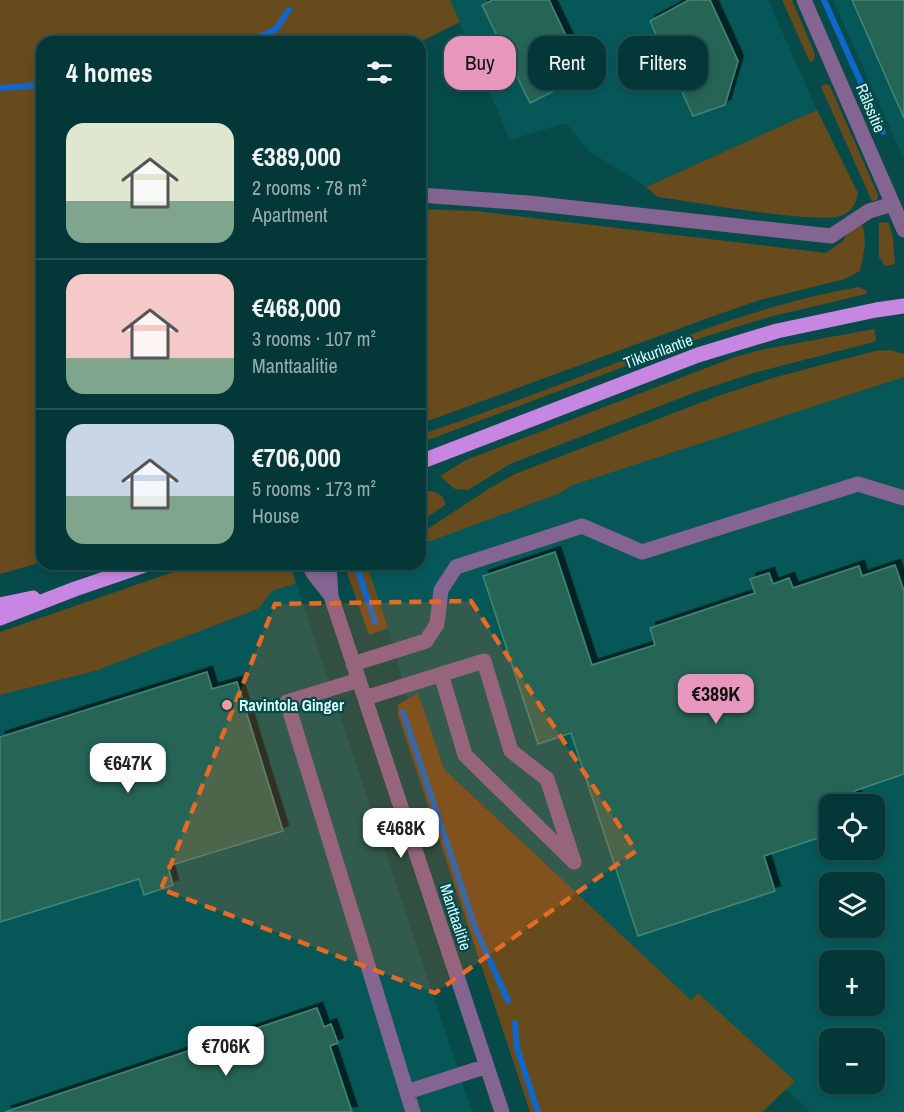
<!DOCTYPE html>
<meta charset="utf-8">
<style>
:root{--surface:#043838;--page:#0d3f40;--text:#f1f3f6;--muted:#97acae;--line:#255253;--accent:#e797bd}
body{margin:0;font-family:"Archivo Narrow",sans-serif;background:var(--page);color:var(--text);height:100vh;display:flex;flex-direction:column;font-size:22px;white-space:nowrap}
*{box-sizing:border-box;margin:0}
p{font-size:20px;color:var(--muted)}
.icon{flex:none;width:33px;height:33px;fill:none;stroke:currentColor;stroke-width:2;stroke-linecap:round;stroke-linejoin:round}
.map{position:relative;flex:1;overflow:hidden}
.panel{position:absolute;left:36px;top:36px;width:390px;height:534px;display:flex;flex-direction:column;background:var(--surface);border-radius:18px;box-shadow:0 3px 9px #0003,0 0 0 2px var(--line)}
.panel>*{flex:none}
.top-card{position:absolute;left:444px;top:36px;width:369px;height:54px;display:flex;gap:12px}
.fabs{position:absolute;left:819px;top:794px;display:grid;gap:12px}
.fabs a{display:grid;place-items:center;width:66px;height:66px;border-radius:12px;background:var(--surface);box-shadow:0 3px 9px #0003,0 0 0 2px var(--line);font-size:30px}
.price{position:absolute;translate:-50% -51px;padding:0 14px;border-radius:12px;background:#fff;color:#222;font-size:20px;line-height:39px;filter:drop-shadow(0 2px 3px #0008)}
.price::after{content:'';position:absolute;left:50%;top:36px;width:18px;height:14px;margin-left:-9px;background:inherit;clip-path:polygon(0 0,100% 0,50% 100%)}
.price.current{background:var(--accent);color:#111}
ul{padding:0;list-style:none}
li{display:flex;align-items:center;gap:18px;height:150px;padding:0 30px}
li+li{border-top:2px solid var(--line)}
li span{display:grid;place-items:center;flex:none;width:168px;height:120px;border-radius:18px;color:#555}
li>.icon{margin-inline-start:auto}
span .icon{width:72px;height:72px;fill:#fffc;stroke-width:1}
li b{font-size:26px}
h2{display:flex;justify-content:space-between;align-items:center;height:72px;padding:0 30px;font-size:26px}
.chip{padding:0 21px;border-radius:18px;background:var(--surface);box-shadow:0 3px 9px #0003,0 0 0 2px var(--line);font-size:21px;line-height:54px}
.chip.current{background:var(--accent);color:#111}
.map>svg:first-child{display:block}
.built{fill:#065858;fill-rule:evenodd}
.green{fill:#684b1d}
.lines{fill:none;stroke-linecap:round;stroke-linejoin:round}
.stream{stroke:#0f68c9;stroke-width:6}
.building{fill:#276557;stroke:#418776;stroke-width:1.5;filter:url(#shadow)}
.minor{stroke:#846591;stroke-width:15}
.major{stroke:#c686e1;stroke-width:15}
.marked{fill:#e66924;fill-opacity:0.2;stroke:#e66924;stroke-width:4.5;stroke-dasharray:12 8;stroke-linejoin:round}
.poi-dot{fill:#f49aa0;stroke:#064a4a;stroke-width:2}
.labels{text-anchor:middle;dominant-baseline:central;stroke-width:4.5;stroke-linejoin:round;paint-order:stroke}
.street-label{font-size:16px;fill:#d8fdfd;stroke:#064a4a}
.poi-label{font-size:16px;font-weight:bold;fill:#d8fdfd;stroke:#064a4a;text-anchor:start}
</style>
<div class="map">
<svg width="904" height="1112" viewBox="0 0 904 1112">
<defs>
<filter id="shadow"><feDropShadow dx="5.5" dy="-5.5" stdDeviation="0" flood-color="#0009"/></filter>
</defs>
<rect width="100%" height="100%" fill="#064a4a"/>
<!-- built -->
<path class="built" d="M 450,0 L 768,0 L 817,110 L 646,187 L 589,151 L 566,123 L 510,140 Z
M 833,0 L 904,0 L 904,159 Z
M 904,377 L 904,1112 L 810,1112 L 421,747 L 388,628 L 367,564 L 420,564 L 420,545 L 558,494 L 573,485 ZM 830,804 L 874,804 L 874,849 L 830,849 ZM 830,882 L 874,882 L 874,927 L 830,927 ZM 830,960 L 874,960 L 874,1005 L 830,1005 ZM 830,1038 L 874,1038 L 874,1083 L 830,1083 Z
M 296,583 L 472,1112 L 0,1112 L 0,695 L 95,671 L 258,609 L 272,591 Z"/>
<!-- green -->
<path class="green" d="M 0,0 L 450,0 L 460,22 L 420,42 L 42,42 L 42,562 L 0,574 Z
M 782,0 L 792,0 L 815,54 L 813,61 L 810,62 Z
M 825,84 L 830,86 L 878,195 L 877,200 L 872,201 L 822,89 L 822,86 Z
M 817,110 L 858,193 C 856,203 853,210 843,215 C 823,226 689,201 658,197 L 646,187 Z
M 420,209 L 475,211 L 826,253 L 843,241 L 850,228 L 862,225 C 868,239 863,256 860,271 L 845,279 L 760,300 L 708,318 L 420,424 Z
M 884,222 L 889,223 L 893,238 L 895,264 L 885,266 L 879,257 L 879,223 Z
M 859,287 L 867,291 L 866,294 L 769,317 L 701,338 L 420,443 L 420,435 C 487,412 554,387 621,361 C 699,331 776,301 859,287 Z
M 874,329 L 876,339 L 874,342 L 757,372 L 696,392 L 510,464 L 468,490 L 455,489 L 440,476 L 466,460 L 735,357 L 765,349 Z
M 890,350 L 904,354 L 904,377 L 573,485 L 558,494 L 420,545 L 420,534 L 490,488 L 515,474 L 718,396 L 776,377 L 875,351 Z
M 428,491 C 436,491 445,495 445,505 L 420,522 L 420,495 Z
M 196,564 L 290,564 L 296,583 L 272,591 L 258,609 L 95,671 L 0,695 L 0,632 Z
M 356,564 L 367,564 L 388,628 L 369,635 L 346,570 Z
M 418,693 L 444,769 L 691,1000 L 698,993 L 795,1081 L 762,1112 L 530,1112 L 398,715 L 398,705 Z"/>
<g class="lines">
<!-- stream -->
<path class="stream" d="M 824,0 L 883,132
M 247,42 L 276,29 L 289,10
M 0,88 L 42,85
M 358,571 L 375,622
M 403,712 L 475,927 L 508,1001
M 515,1023 L 517,1048 L 538,1112"/>
</g>
<!-- building -->
<path class="building" d="M 493,0 L 549,0 L 585,76 L 530,103 L 482,5 Z
M 689,0 L 710,0 L 738,61 L 725,105 L 693,116 L 650,21 Z
M 852,0 L 904,0 L 904,118 Z
M 555,552 L 592,665 L 655,645 L 650,628 L 755,593 L 750,579 L 769,573 L 773,584 L 789,578 L 793,588 L 859,566 L 862,576 L 895,565 L 904,591 L 904,774 L 854,791 L 858,804 L 830,804 L 830,834 L 764,856 L 775,891 L 638,936 L 571,733 L 538,744 L 483,576 Z
M 207,672 L 212,689 L 237,682 L 283,831 L 168,866 L 173,885 L 144,895 L 139,879 L 0,922 L 0,737 Z
M 317,1008 L 324,1027 L 331,1024 L 338,1043 L 330,1046 L 352,1112 L 5,1112 Z"/>
<g class="lines">
<!-- minor -->
<path class="minor" d="M 804,0 L 904,230
M 420,195 L 529,203 L 831,236 L 869,211 L 893,204
M 309,564 L 313,573 L 331,596
M 329,564 L 331,596 L 502,1112
M 353,664 L 426,641 L 437,624 L 441,590 L 456,567 L 582,526 L 642,552 L 858,484 L 904,498
M 359,680 L 287,702 L 413,1112
M 365,698 L 484,661 L 511,751 L 547,779 L 574,862 L 465,755 L 441,674
M 407,1092 L 487,1066"/>
<!-- major -->
<path class="major" d="M 420,462 L 698,355 L 777,331 L 876,310 L 904,306
M 0,605 L 33,598
M 0,618 L 75,589 L 148,564"/>
</g>
<!-- marked area -->
<path class="marked" d="M 471,601 L 636,851 L 435,993 L 161,889 L 275,604 Z"/>
<!-- markers -->
<circle class="poi-dot" cx="227" cy="705" r="6"/>
<g class="labels">
<!-- street labels -->
<g class="street-label">
<text transform="translate(871 108) rotate(67)">Rälssitie</text>
<text transform="translate(658 351) rotate(-20)">Tikkurilantie</text>
<text transform="translate(456 917) rotate(72)">Manttaalitie</text>
</g>
<!-- poi labels -->
<g class="poi-label">
<text x="239" y="705">Ravintola Ginger</text>
</g>
</g>
</svg>
<div class="fabs">
<a><svg class="icon" aria-label="locate" viewBox="0 0 24 24"><circle cx="12" cy="12" r="6"/><path d="M12 2v4M12 18v4M2 12h4M18 12h4"/></svg></a>
<a><svg class="icon" aria-label="layers" viewBox="0 0 24 24"><path d="M12 4l9 5-9 5-9-5zM3 14l9 5 9-5"/></svg></a>
<a>+</a>
<a>−</a>
</div>
<b class="price current" style="left:716px;top:725px">€389K</b>
<b class="price" style="left:128px;top:794px">€647K</b>
<b class="price" style="left:401px;top:859px">€468K</b>
<b class="price" style="left:226px;top:1077px">€706K</b>
<div class="top-card">
<a class="chip current">Buy</a>
<a class="chip">Rent</a>
<a class="chip">Filters</a>
</div>
<section class="panel">
<h2>4 homes<svg class="icon" aria-label="filters" viewBox="0 0 24 24"><path d="M4 7h16M4 17h16"/><circle cx="9" cy="7" r="2"/><circle cx="15" cy="17" r="2"/></svg></h2>
<ul>
<li><span style="background:linear-gradient(#dfe7d0 65%,#7fa58c 0)"><svg class="icon" aria-label="home" viewBox="0 0 24 24"><path d="M3 11l9-7 9 7M6 9v11h12V9"/></svg></span><div><b>€389,000</b><p>2 rooms · 78 m²</p><p>Apartment</p></div></li>
<li><span style="background:linear-gradient(#f6c9c9 70%,#7fa58c 0)"><svg class="icon" aria-label="home" viewBox="0 0 24 24"><path d="M3 11l9-7 9 7M6 9v11h12V9"/></svg></span><div><b>€468,000</b><p>3 rooms · 107 m²</p><p>Manttaalitie</p></div></li>
<li><span style="background:linear-gradient(#c9d6e8 60%,#7fa58c 0)"><svg class="icon" aria-label="home" viewBox="0 0 24 24"><path d="M3 11l9-7 9 7M6 9v11h12V9"/></svg></span><div><b>€706,000</b><p>5 rooms · 173 m²</p><p>House</p></div></li>
</ul>
</section>
</div>
